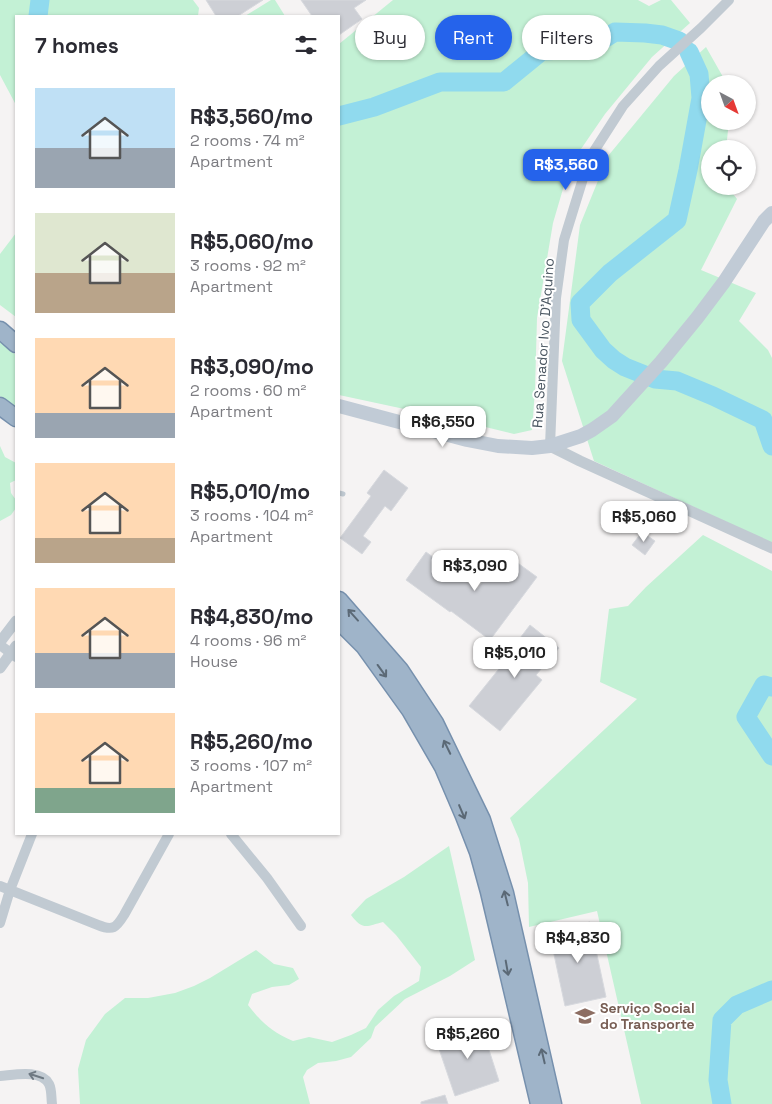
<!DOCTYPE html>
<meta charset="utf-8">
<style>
:root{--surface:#fff;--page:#f7f7f7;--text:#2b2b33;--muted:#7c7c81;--accent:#2563eb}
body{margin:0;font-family:"Space Grotesk",sans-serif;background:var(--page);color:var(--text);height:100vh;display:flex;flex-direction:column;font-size:19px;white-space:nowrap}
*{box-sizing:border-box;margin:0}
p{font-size:16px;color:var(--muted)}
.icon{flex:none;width:28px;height:28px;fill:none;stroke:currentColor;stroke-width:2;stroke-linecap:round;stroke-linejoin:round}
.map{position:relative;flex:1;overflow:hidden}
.drawer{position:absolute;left:15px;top:15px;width:325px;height:820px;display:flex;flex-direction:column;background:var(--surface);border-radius:0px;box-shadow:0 1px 4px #0004}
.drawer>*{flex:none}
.guide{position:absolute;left:355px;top:15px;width:341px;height:45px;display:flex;gap:10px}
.needle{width:32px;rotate:139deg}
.fabs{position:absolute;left:701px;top:75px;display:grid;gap:10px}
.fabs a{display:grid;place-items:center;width:55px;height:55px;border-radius:50%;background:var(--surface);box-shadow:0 1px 4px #0004;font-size:25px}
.price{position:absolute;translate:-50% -42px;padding:0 11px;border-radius:10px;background:#fff;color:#222;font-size:16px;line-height:32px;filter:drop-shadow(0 1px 2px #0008)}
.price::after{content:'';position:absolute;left:50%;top:30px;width:15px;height:11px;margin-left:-8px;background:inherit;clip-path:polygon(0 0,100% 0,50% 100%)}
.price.current{background:var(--accent);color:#fff}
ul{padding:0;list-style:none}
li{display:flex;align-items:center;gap:15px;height:125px;padding:0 20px}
li span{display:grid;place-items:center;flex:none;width:140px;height:100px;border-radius:0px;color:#555}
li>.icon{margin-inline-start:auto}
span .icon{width:60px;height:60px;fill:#fffc;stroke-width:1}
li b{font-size:21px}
h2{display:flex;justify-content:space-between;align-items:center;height:60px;padding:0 20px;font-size:21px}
.pill{padding:0 18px;border-radius:22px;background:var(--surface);box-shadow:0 1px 4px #0004;font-size:18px;line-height:45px}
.pill.current{background:var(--accent);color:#fff}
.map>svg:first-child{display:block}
.green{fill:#c3f1d5}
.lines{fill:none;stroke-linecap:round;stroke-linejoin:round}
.river{stroke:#90daee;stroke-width:19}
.building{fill:#cdcfd5;stroke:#d7d9de}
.trunk-casing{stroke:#7690ad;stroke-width:19}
.service{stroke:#c1cad2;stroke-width:5}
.minor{stroke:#c1cad2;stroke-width:10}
.tertiary{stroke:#c1cad2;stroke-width:11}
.secondary{stroke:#c1cbd6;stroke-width:14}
.trunk{stroke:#9fb4c9;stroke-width:16}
.oneway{stroke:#5b6976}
.oneway2{stroke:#6e7983}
.labels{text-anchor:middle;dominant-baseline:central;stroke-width:4;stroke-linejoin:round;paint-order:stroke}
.street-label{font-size:14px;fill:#4a5661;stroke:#fff}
.education-label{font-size:14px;font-weight:bold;fill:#785e54;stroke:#fff;text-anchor:start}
</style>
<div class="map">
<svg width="772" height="1104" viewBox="0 0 772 1104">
<rect width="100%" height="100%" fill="#f5f3f3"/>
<!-- green -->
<path class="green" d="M 0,0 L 36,0 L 31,16 L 16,16 L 16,105 L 0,75 Z
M 46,0 L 193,0 L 199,8 L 198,16 L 46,16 Z
M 271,0 L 275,0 L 285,16 L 245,16 Z
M 393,0 L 638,0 L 649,6 L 661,0 L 671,0 L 690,23 L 652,57 L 605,114 L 570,165 L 553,223 L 537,318 L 535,390 L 532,430 L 514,434 L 465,422 L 339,395 L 339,44 Z
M 706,47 L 727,84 L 710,84 L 710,121 L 729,121 L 726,149 L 710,149 L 710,186 L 727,186 L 737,199 L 701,270 L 756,293 L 739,321 L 768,350 L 772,358 L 772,543 L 594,461 L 562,361 L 580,225 L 608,156 L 674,76 Z
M 16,233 L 16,317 L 0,305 L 0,254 Z
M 0,342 L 16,355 L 16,409 L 0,396 Z
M 0,446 L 5,457 L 16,463 L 16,480 L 10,483 L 11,493 L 16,500 L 16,508 L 11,515 L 0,521 Z
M 703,535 L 772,571 L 772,1104 L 641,1104 L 597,911 L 529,927 L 528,883 L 519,839 L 510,818 L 637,699 L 600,682 L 609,609 L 628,606 L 646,587 Z
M 449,846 L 475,960 L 450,976 L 405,999 L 375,1027 L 371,1038 L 351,1057 L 336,1061 L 318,1063 L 307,1070 L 303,1077 L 310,1104 L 80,1104 L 78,1069 L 86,1040 L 105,1014 L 125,998 L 148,998 L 175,993 L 194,986 L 210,978 L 256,950 L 274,964 L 293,968 L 299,979 L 289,985 L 272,987 L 252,994 L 248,1005 C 263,1024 271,1031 293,1041 L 309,1037 L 332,1042 L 351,1035 L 366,1028 L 378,1010 L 394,996 L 419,981 L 421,967 L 396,935 L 383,922 C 367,926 363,931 351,915 L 366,899 L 404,877 Z"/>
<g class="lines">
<!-- river -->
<path class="river" d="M 38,16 L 40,0
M 689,52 L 699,74 L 701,98 L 688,170 L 677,220 L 610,273 L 580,303 L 581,320 L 603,350 L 614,360 L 625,367 L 655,379 L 677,381 L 713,396 L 763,420 L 772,446
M 339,116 L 374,107 L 440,82 L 504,82 L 542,51 L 588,49 L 615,32 L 645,33 L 662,35 L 679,41
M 772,687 L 764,685 L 746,717 L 772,756
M 722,1104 L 718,1080 L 722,1020 L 737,1005 L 772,990"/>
</g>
<!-- building -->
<path class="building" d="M 206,0 L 263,0 L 238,16 L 216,16 Z
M 301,0 L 366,0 L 354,8 L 362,19 L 339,35 L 339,16 L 312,16 Z
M 384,470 L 408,488 L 391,511 L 385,506 L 363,536 L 371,542 L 362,554 L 340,538 L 371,496 L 367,493 Z
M 624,512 L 631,519 L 631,522 L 622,533 L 613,525 Z
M 642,532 L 655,541 L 645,555 L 632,545 Z
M 426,552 L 477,589 L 504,553 L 537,577 L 490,640 L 451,611 L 450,612 L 406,580 Z
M 530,625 L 559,648 L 536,675 L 542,680 L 500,731 L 469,706 L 519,644 L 517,642 Z
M 590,922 L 606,997 L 565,1006 L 549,931 Z
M 481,1025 L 499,1081 L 455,1096 L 436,1040 Z
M 445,1095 L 448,1104 L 421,1104 L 421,1102 Z"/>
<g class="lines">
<defs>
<path id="trunk" d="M 0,330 L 16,344
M 0,406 L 16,418
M 339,600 L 400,670 L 435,723 L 482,820 L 505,893 L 553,1104
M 339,621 L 364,646 L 410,710 L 443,767 L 464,816 L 478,852 L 489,892 L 539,1104"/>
</defs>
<!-- trunk casing -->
<use href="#trunk" class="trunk-casing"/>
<!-- service -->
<path class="service" d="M 339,493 L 343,494"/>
<!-- minor -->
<path class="minor" d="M 550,446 L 556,298 L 564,240 L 589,159 L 623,106 L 659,66 L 701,28 L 729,0
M 0,645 L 16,657
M 231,834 L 267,878 L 301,926
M 0,886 L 98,925 C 113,931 116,928 124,915 L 169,834
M 0,923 L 10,890 L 32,834
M 0,1076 C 14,1075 41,1069 49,1084 C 52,1090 51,1097 52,1104"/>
<!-- tertiary -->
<path class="tertiary" d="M 550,446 L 580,461 L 772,548
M 0,642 L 16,621
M 0,668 L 16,646"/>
<!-- secondary -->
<path class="secondary" d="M 339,406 L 467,440 L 498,446 L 532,448 L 550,446 L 581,436 L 592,430 L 612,416 L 661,362 L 697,318 L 724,282 L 764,221 L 772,213"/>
<!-- trunk -->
<use href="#trunk" class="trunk"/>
</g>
<!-- one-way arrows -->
<defs><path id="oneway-shaft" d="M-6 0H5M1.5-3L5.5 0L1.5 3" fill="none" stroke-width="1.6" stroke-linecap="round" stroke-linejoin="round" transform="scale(1.25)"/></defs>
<g class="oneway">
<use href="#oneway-shaft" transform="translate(353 615) rotate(-132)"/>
<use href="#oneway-shaft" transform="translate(382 671) rotate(54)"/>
<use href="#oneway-shaft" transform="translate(447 747) rotate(-116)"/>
<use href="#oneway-shaft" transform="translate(462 812) rotate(67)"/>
<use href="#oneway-shaft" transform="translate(506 898) rotate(-104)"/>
<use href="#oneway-shaft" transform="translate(507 968) rotate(80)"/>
<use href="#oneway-shaft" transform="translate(543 1056) rotate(-103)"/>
</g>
<use class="oneway2" href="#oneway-shaft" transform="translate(36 1076) rotate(-162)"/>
<!-- icons -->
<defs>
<symbol id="university-bare" viewBox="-9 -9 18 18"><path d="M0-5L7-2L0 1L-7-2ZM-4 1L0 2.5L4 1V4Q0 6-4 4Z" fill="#8d6e63" stroke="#fff" stroke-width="2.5" paint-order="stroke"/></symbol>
</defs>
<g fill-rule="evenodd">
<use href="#university-bare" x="571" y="1002" width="28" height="28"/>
</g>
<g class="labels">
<!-- street labels -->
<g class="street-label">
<text transform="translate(543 343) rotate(-86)">Rua Senador Ivo D'Aquino</text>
</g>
<!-- education labels -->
<g class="education-label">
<text x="600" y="1008">Serviço Social<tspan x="600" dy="16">do Transporte</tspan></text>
</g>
</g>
</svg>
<div class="fabs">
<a><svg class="needle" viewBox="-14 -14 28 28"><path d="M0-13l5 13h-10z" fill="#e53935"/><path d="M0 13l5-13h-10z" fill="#7c7c81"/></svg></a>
<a><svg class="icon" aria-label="locate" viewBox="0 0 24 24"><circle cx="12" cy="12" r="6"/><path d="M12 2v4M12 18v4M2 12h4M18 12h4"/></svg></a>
</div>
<b class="price current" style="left:566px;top:191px">R$3,560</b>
<b class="price" style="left:443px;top:448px">R$6,550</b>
<b class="price" style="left:644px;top:543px">R$5,060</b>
<b class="price" style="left:475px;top:592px">R$3,090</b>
<b class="price" style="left:515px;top:679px">R$5,010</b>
<b class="price" style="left:578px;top:964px">R$4,830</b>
<b class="price" style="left:468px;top:1060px">R$5,260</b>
<div class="guide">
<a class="pill">Buy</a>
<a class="pill current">Rent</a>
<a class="pill">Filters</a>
</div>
<section class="drawer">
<h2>7 homes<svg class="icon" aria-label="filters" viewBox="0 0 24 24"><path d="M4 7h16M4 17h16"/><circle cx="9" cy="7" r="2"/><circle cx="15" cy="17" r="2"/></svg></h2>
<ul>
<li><span style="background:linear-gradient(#bfe0f5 60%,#9aa5b1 0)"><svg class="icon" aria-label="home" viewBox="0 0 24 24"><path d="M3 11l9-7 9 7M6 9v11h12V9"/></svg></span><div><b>R$3,560/mo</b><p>2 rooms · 74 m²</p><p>Apartment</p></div></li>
<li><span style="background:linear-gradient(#dfe7d0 60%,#b9a48a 0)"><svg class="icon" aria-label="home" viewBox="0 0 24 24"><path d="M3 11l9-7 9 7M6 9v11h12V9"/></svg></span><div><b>R$5,060/mo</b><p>3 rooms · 92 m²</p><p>Apartment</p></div></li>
<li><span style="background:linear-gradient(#ffd9b3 75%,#9aa5b1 0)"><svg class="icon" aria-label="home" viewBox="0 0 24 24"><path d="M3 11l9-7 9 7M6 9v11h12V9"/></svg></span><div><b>R$3,090/mo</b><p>2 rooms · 60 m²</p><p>Apartment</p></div></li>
<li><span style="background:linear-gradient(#ffd9b3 75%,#b9a48a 0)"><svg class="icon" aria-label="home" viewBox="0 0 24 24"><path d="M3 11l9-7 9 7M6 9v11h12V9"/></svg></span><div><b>R$5,010/mo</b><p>3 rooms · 104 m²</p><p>Apartment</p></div></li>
<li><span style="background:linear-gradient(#ffd9b3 65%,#9aa5b1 0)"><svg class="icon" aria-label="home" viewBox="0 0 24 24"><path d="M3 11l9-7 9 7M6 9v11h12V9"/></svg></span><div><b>R$4,830/mo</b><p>4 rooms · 96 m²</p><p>House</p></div></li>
<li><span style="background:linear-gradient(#ffd9b3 75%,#7fa58c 0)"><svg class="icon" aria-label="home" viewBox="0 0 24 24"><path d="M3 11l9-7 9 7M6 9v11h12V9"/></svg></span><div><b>R$5,260/mo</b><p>3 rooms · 107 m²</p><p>Apartment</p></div></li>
</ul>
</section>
</div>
